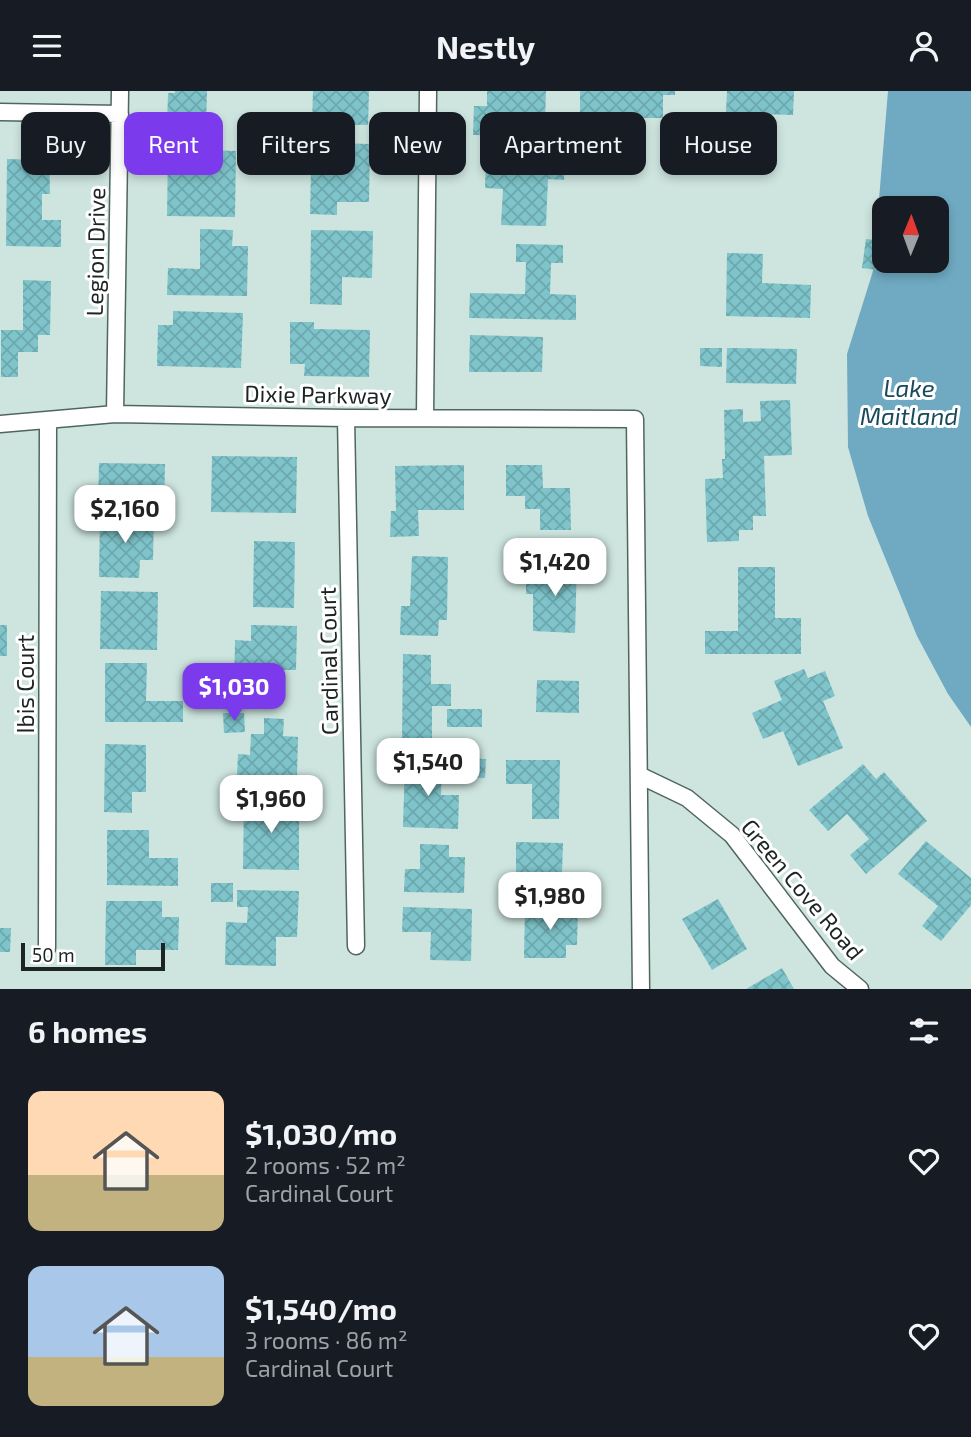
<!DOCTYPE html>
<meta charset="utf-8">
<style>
:root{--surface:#171b24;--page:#242831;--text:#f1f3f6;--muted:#9ea1a6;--accent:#7c3aed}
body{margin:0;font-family:"Exo 2",sans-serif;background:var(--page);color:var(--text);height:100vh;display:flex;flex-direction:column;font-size:26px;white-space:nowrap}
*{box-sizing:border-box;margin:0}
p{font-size:23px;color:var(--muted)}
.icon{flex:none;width:38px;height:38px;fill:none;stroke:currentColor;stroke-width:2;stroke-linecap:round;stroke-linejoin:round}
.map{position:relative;height:898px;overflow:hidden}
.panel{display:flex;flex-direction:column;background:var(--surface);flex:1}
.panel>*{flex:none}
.top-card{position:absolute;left:21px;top:21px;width:929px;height:63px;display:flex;gap:14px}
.needle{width:46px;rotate:1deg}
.tools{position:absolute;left:872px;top:105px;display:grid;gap:14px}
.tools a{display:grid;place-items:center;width:77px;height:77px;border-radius:14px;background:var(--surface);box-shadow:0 4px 10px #0003;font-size:35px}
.scale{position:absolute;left:21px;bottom:18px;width:144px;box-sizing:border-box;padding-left:7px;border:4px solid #1c2523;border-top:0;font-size:19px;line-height:24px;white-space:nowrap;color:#1c2523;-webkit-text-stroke:5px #fff;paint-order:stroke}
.price{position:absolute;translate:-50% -60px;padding:0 16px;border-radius:14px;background:#fff;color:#222;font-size:23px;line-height:46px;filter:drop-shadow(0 2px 4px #0008)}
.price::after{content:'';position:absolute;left:50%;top:42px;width:21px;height:16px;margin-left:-10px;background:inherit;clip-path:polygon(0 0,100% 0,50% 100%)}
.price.current{background:var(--accent);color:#fff}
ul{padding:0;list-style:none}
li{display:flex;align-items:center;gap:21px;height:175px;padding:0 28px}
li span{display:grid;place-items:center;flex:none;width:196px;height:140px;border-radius:14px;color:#555}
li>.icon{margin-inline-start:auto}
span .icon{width:84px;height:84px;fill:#fffc;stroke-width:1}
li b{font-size:30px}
h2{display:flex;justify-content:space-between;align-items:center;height:84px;padding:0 28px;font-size:30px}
.pill{padding:0 24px;border-radius:14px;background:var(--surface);box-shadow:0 4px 10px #0003;font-size:24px;line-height:63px}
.pill.current{background:var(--accent);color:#fff}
header{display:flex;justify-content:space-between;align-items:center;height:91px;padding:0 28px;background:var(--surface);font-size:32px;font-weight:700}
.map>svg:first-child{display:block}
.water{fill:#6faac2;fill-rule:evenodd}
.building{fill:url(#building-cross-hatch)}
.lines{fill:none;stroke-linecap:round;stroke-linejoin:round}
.minor-casing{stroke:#516560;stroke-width:19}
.minor{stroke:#fff;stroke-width:16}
.labels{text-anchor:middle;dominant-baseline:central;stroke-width:6;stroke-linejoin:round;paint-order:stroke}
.street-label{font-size:23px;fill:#1c2523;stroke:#fff}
.water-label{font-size:24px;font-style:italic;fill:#184a5c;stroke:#fff}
</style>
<header><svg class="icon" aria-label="menu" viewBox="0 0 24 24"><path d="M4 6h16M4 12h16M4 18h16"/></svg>Nestly<svg class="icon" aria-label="person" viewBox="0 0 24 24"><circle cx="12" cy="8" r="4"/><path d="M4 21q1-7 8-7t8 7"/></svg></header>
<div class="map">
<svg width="971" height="898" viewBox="0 0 971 898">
<defs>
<pattern id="building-cross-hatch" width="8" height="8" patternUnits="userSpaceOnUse" patternTransform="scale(1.75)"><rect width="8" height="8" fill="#7ec4ca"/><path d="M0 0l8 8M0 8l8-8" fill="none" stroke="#6ca8ad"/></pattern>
</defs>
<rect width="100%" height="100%" fill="#cee5df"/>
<!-- water -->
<path class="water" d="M 888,0 L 971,0 L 971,636 L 948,603 L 917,545 L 868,425 L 848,356 L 847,263 L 873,180 ZM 884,117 L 936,117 L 936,170 L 884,170 Z"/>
<!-- building -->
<path class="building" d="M 175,0 L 207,0 L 206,36 L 167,35 L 168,2 L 175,2 Z
M 313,0 L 369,0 L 368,34 L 312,33 Z
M 487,0 L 546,0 L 545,32 L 534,32 L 534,45 L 473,44 L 474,15 L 487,15 Z
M 580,0 L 675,0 L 675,4 L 663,4 L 663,27 L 580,27 Z
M 727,0 L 794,0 L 793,24 L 726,22 Z
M 333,52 L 370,53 L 369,111 L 337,111 L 337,124 L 310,123 L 311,80 L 332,81 Z
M 168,58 L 236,60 L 235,126 L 167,125 Z
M 36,60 L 49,60 L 50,103 L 42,103 L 42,129 L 61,129 L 61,156 L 6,155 L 7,68 L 36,69 Z
M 486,68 L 565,71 L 564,89 L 548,88 L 546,135 L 501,134 L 503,98 L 485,97 Z
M 200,138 L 233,139 L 232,155 L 248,155 L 247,205 L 167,204 L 168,177 L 200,178 Z
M 311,139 L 373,140 L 372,187 L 342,186 L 342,214 L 310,213 Z
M 866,148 L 883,150 L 879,179 L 862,177 Z
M 516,153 L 563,154 L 563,172 L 551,172 L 550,203 L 576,204 L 576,229 L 469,227 L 470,202 L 525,203 L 526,171 L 516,171 Z
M 727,162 L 763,163 L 762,192 L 811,194 L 810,227 L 726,225 Z
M 23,189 L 51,190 L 50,244 L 38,244 L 38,261 L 18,261 L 18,286 L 1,286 L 1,239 L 23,239 Z
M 173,220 L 243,222 L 241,277 L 157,275 L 158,234 L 173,234 Z
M 290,231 L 314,231 L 314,238 L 370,239 L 369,286 L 304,285 L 305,273 L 290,273 Z
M 470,244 L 543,246 L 542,281 L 469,281 Z
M 700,257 L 722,257 L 722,276 L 700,275 Z
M 727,257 L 797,258 L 796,293 L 726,292 Z
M 790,309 L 792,364 L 764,365 L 766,425 L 753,425 L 753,439 L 739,439 L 739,450 L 707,451 L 705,388 L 723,387 L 722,368 L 725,368 L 724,319 L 743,318 L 743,331 L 761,330 L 760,310 Z
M 212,365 L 297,366 L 296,422 L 211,421 Z
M 99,372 L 165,373 L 164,417 L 98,416 Z
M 464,374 L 464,419 L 418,419 L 419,445 L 390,446 L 391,420 L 396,420 L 395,375 Z
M 506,374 L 542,374 L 543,397 L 570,397 L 571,439 L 540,439 L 540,418 L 525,418 L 525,405 L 506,405 Z
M 100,424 L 154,425 L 153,469 L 140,469 L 139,487 L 99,486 Z
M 254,450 L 295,451 L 294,517 L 253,516 Z
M 412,465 L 448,466 L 447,529 L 439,529 L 438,545 L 400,544 L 401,515 L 410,515 Z
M 548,469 L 577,470 L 575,542 L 533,540 L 533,503 L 526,503 L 526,488 L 547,489 Z
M 738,476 L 775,476 L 775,527 L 801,527 L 801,563 L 705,563 L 705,540 L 738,540 Z
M 101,500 L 158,501 L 157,559 L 100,558 Z
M 0,534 L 7,534 L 7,565 L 0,565 Z
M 251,534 L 297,535 L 296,579 L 282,579 L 281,606 L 234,605 L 235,549 L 251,550 Z
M 403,563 L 431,564 L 431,593 L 451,593 L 451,615 L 432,615 L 432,648 L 402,648 Z
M 105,572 L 147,572 L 146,610 L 183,610 L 183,631 L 105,631 Z
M 804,578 L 808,587 L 825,580 L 835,605 L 823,610 L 843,657 L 798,675 L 783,640 L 763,648 L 752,622 L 782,609 L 774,590 Z
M 537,589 L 579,590 L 579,622 L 536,621 Z
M 447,618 L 482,618 L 482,636 L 447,636 Z
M 223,622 L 244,622 L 245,641 L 224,642 Z
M 264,627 L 284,628 L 283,645 L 298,646 L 297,685 L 237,684 L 238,663 L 250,664 L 251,643 L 264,643 Z
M 105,653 L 146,654 L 146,701 L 132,701 L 132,722 L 104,721 Z
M 459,667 L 486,668 L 485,687 L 459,686 Z
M 506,669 L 560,669 L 559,728 L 532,728 L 532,693 L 506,693 Z
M 405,671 L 442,672 L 441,704 L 459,704 L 458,738 L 403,736 Z
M 863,673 L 876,688 L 884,681 L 927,730 L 866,783 L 850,764 L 869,748 L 847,723 L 828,740 L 809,719 Z
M 244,709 L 299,710 L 299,779 L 243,778 Z
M 107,739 L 149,739 L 149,767 L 178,767 L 178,795 L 107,794 Z
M 926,750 L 971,787 L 971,814 L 941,850 L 922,835 L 938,815 L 898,783 Z
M 516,751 L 563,752 L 562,781 L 580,782 L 580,801 L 516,800 Z
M 420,753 L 449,754 L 449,766 L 465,766 L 464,802 L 404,801 L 405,778 L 420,778 Z
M 211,792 L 233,792 L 233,811 L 211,811 Z
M 237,799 L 299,800 L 297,846 L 276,846 L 276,875 L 225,874 L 226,831 L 247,832 L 248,816 L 237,816 Z
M 718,808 L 747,858 L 712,879 L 682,828 Z
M 106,810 L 162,810 L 162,826 L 179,826 L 178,859 L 136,859 L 136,874 L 105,874 Z
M 403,816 L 472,818 L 471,870 L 430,869 L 431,841 L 402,841 Z
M 525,816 L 578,817 L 577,854 L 566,854 L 566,867 L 524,867 Z
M 0,837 L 11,837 L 10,861 L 0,861 Z
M 782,877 L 794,898 L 746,898 Z"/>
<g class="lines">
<defs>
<path id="minor" d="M 0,21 L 120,23
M 115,323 L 120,0
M 346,327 L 356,855
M 425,327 L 428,0
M 0,333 L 115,323 L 346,327 L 635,328 L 641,898
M 639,684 L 687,707 L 732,744 L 832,875 L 860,898
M 47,857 L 48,329"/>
</defs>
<!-- minor casing -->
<use href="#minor" class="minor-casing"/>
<!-- minor -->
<use href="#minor" class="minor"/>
</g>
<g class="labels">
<!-- street labels -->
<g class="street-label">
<text transform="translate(95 161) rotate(-89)">Legion Drive</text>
<text transform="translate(318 303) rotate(1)">Dixie Parkway</text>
<text transform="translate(328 570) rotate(-91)">Cardinal Court</text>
<text transform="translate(25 593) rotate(-90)">Ibis Court</text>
<text transform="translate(803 798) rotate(50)">Green Cove Road</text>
</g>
<!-- water labels -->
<g class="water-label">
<text x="909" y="296">Lake<tspan x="909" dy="28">Maitland</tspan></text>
</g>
</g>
</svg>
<div class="tools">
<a><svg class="needle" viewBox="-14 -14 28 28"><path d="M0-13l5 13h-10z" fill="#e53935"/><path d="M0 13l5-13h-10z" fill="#9ea1a6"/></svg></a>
</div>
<div class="scale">50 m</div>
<b class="price" style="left:125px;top:454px">$2,160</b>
<b class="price" style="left:555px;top:507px">$1,420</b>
<b class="price current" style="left:234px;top:632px">$1,030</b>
<b class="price" style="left:428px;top:707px">$1,540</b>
<b class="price" style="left:271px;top:744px">$1,960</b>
<b class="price" style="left:550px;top:841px">$1,980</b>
<div class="top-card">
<a class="pill">Buy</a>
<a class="pill current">Rent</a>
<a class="pill">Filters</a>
<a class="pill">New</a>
<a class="pill">Apartment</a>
<a class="pill">House</a>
</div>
</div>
<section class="panel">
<h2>6 homes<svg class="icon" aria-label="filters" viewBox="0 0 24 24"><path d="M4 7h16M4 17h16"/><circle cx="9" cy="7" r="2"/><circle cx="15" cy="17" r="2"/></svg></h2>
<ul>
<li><span style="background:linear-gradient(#ffd9b3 60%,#c2b280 0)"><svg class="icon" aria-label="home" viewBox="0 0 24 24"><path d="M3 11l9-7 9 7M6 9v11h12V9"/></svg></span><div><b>$1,030/mo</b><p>2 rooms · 52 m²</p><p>Cardinal Court</p></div><svg class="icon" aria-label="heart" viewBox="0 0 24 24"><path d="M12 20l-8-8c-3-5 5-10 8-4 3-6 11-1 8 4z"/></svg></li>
<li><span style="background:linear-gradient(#a9c7e8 65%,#c2b280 0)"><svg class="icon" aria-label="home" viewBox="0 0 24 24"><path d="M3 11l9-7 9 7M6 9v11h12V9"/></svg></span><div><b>$1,540/mo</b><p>3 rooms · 86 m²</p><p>Cardinal Court</p></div><svg class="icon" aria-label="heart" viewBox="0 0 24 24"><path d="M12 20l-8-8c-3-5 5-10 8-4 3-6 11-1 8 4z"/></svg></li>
</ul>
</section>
